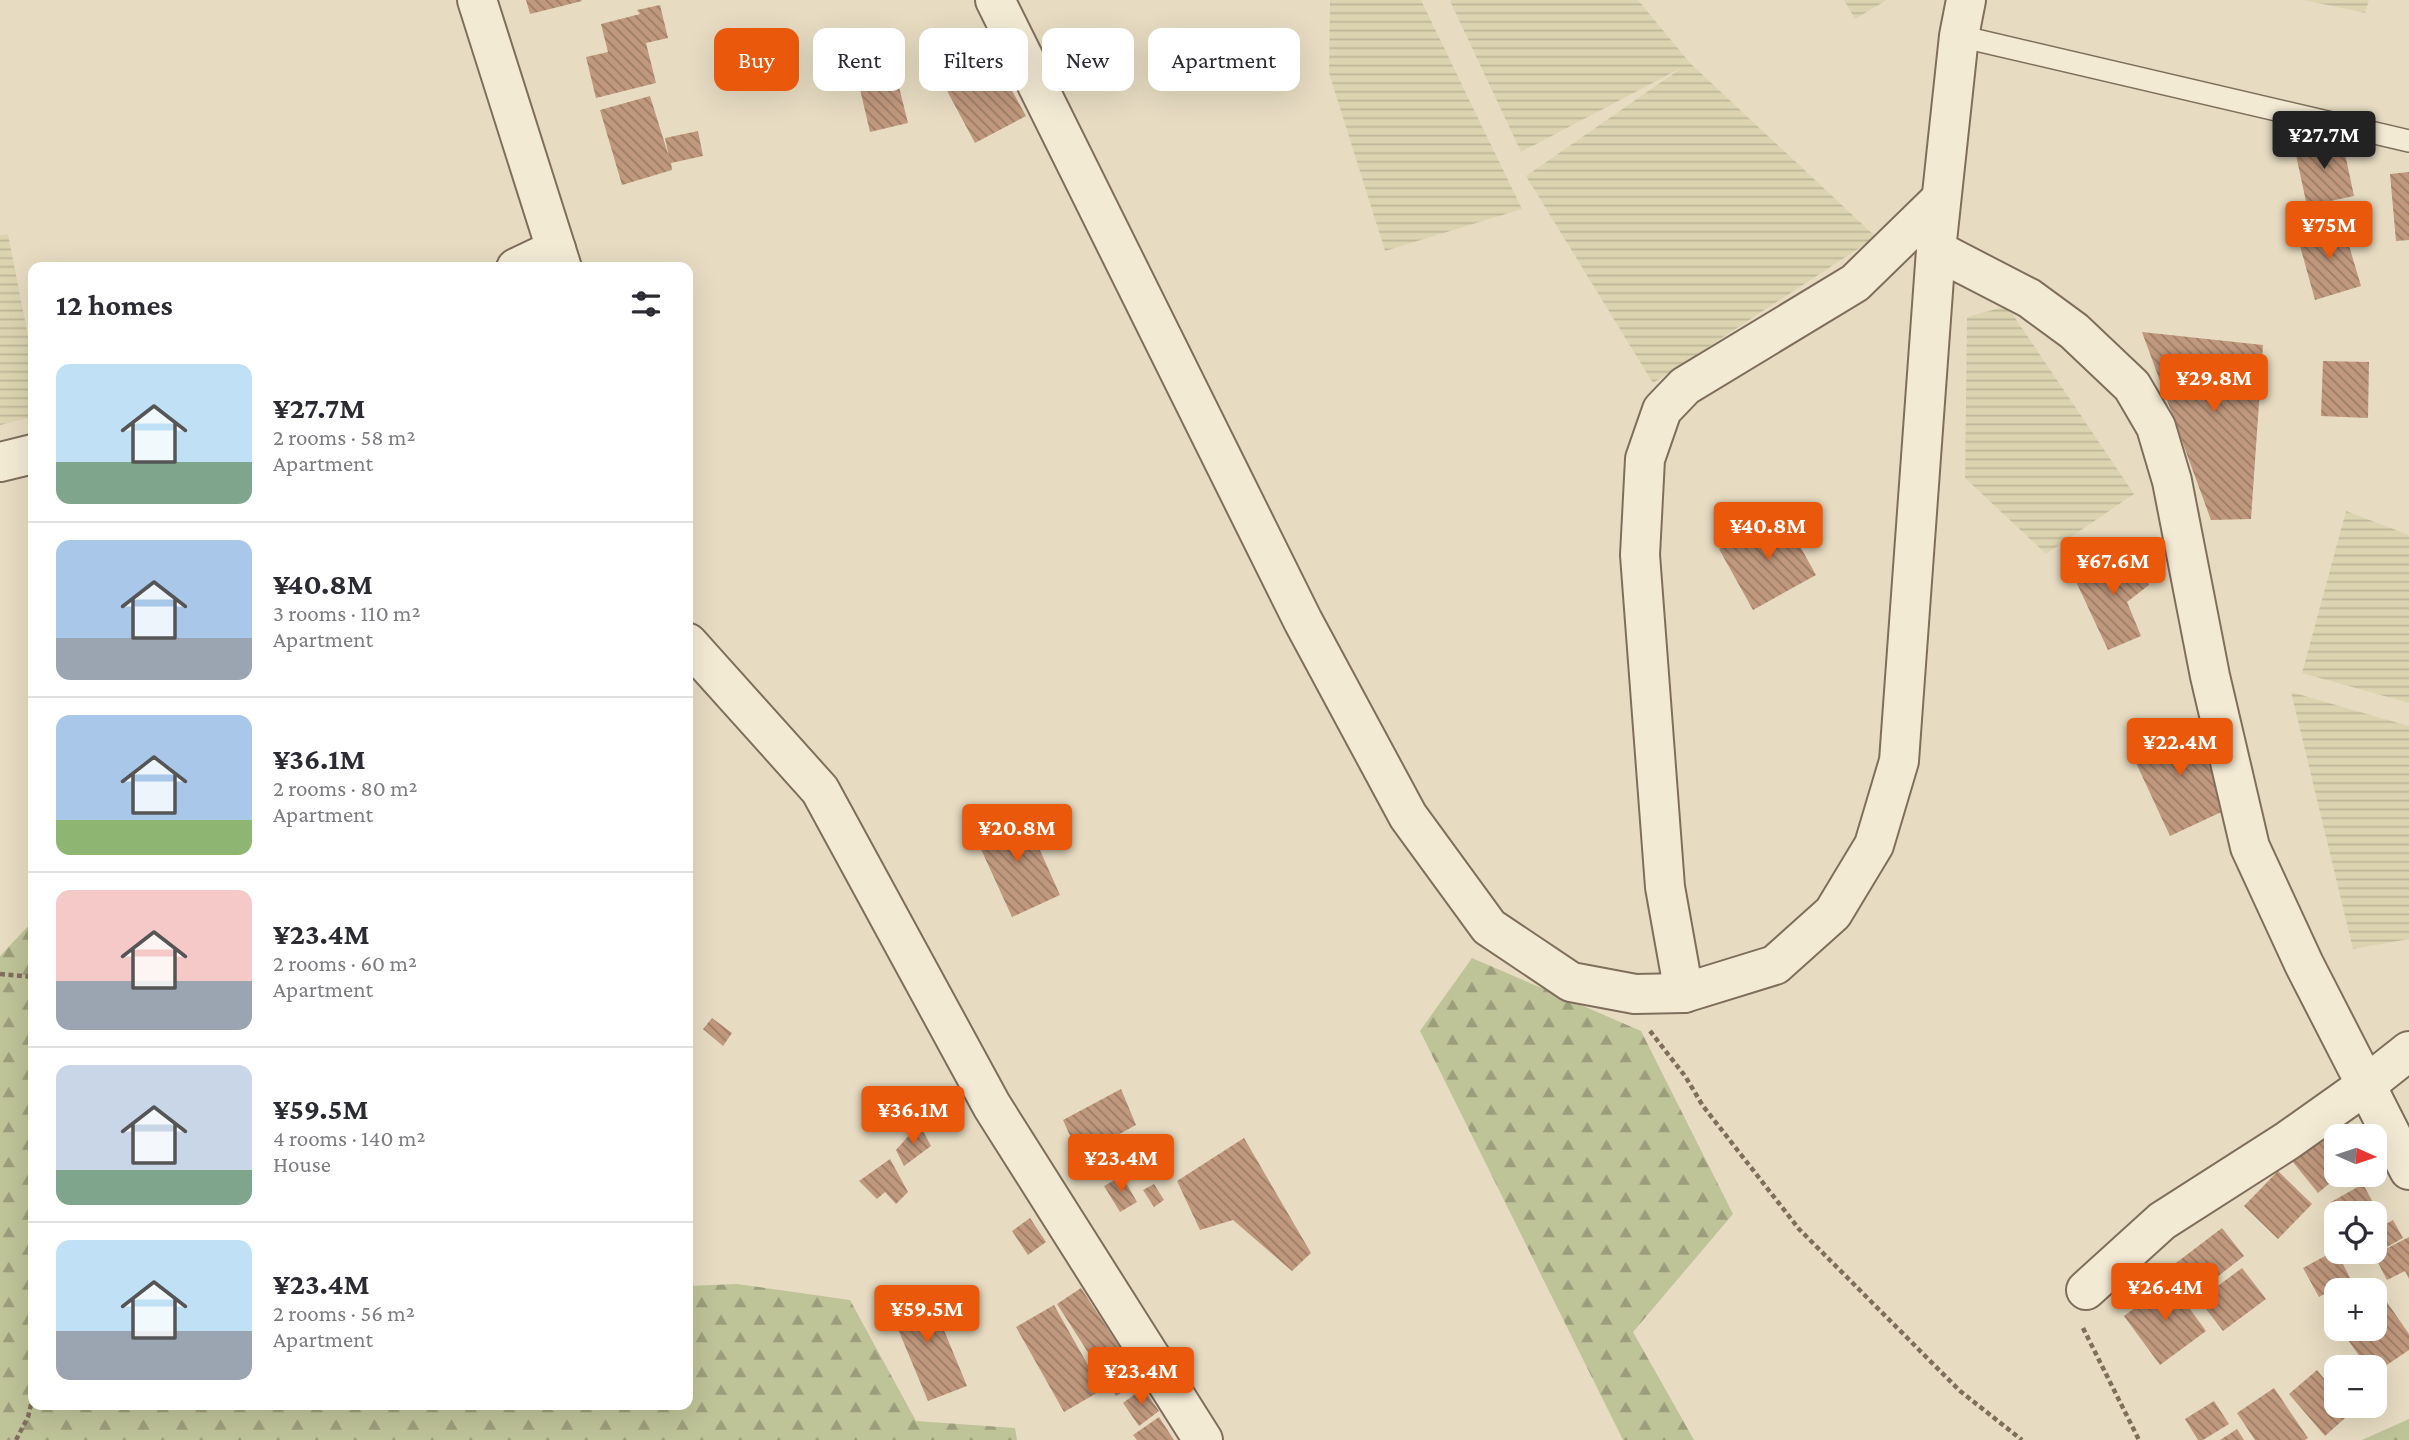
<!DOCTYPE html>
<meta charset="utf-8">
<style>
:root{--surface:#fff;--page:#f7f7f7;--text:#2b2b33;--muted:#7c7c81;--line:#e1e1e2;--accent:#ea580c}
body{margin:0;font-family:"Crimson Pro",serif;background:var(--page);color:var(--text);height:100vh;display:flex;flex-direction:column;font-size:26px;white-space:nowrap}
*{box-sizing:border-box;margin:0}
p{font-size:23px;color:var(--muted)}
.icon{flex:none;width:38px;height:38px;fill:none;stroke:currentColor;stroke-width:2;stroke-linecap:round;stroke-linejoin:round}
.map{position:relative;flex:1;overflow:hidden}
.drawer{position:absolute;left:28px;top:262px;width:665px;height:1148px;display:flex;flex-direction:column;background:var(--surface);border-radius:14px;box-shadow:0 7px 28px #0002}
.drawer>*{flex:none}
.hud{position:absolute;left:714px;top:28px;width:665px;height:63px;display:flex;gap:14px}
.needle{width:46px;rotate:93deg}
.buttons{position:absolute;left:2324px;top:1124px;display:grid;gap:14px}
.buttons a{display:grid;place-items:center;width:63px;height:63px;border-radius:14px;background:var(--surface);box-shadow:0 7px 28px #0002;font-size:35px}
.price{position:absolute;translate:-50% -60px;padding:0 16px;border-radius:7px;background:var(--accent);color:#fff;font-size:23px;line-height:46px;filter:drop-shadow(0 2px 4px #0008)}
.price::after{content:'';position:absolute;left:50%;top:42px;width:21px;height:16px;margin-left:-10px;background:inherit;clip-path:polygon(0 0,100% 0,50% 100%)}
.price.selected{background:#222;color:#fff}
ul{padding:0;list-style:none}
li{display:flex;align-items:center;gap:21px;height:175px;padding:0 28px}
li+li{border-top:2px solid var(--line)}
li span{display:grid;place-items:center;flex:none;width:196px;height:140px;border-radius:14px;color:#555}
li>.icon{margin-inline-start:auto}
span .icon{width:84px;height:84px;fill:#fffc;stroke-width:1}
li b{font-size:30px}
h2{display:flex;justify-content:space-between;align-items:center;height:84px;padding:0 28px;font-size:30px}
.tag{padding:0 24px;border-radius:14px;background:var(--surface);box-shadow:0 7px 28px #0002;font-size:24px;line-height:63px}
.tag.selected{background:var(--accent);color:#fff}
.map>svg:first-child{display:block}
.farmland{fill:url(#farmland-rules)}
.forest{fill:url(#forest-firs)}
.building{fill:url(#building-back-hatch)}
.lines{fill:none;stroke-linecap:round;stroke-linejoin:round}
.service-casing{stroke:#7f6e5c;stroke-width:24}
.minor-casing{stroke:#7f6e5c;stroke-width:42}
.tertiary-casing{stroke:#7f6e5c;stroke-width:42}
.path{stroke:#7f6e5c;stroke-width:4.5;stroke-dasharray:5 3.5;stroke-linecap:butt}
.service{stroke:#f3ead4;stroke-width:21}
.minor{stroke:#f3ead4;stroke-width:38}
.tertiary{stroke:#f3ead4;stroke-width:38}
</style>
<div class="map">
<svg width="2409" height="1440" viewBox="0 0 2409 1440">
<defs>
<pattern id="farmland-rules" width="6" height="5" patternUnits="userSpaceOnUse" patternTransform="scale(1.75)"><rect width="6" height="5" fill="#dcd4b1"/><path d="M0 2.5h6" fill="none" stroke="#bdb698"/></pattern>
<pattern id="forest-firs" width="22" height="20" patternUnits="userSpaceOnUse" patternTransform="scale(1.75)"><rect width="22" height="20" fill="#bfc398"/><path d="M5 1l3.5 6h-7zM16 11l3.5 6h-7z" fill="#9c9e7b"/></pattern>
<pattern id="building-back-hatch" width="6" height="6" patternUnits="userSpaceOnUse" patternTransform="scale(1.75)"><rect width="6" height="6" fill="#c0987d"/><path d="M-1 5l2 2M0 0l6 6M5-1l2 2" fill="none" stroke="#9c7c66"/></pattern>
</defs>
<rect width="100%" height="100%" fill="#e7dcc2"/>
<!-- farmland -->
<path class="farmland" d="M 1330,0 L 1421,0 L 1522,209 L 1385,251 L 1329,73 Z
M 1452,0 L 1638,0 L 1690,63 L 1876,237 L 1653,383 L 1526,176 L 1683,67 L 1521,152 L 1450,1 Z
M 1844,0 L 1887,0 L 1855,19 Z
M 2304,0 L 2369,0 L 2365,13 Z
M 8,234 L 33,362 L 33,417 L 0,425 L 0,235 Z
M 2007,306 L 2134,494 L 2046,554 L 1965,478 L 1967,317 Z
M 2346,511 L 2409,535 L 2409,703 L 2302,673 Z
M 2291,692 L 2409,726 L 2409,939 L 2353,949 Z"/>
<!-- forest -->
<path class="forest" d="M 33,921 L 33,1405 L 688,1405 L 688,1286 L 737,1284 L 850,1300 L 916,1421 L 1015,1428 L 1017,1440 L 0,1440 L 0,956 Z
M 1472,958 L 1641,1031 L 1733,1214 L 1633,1332 L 1694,1440 L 1623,1440 L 1420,1031 Z
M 2409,1419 L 2409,1440 L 2362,1440 Z"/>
<!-- building -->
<path class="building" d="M 526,0 L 581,0 L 582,1 L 530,14 Z
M 660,5 L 668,38 L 646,43 L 656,83 L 596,98 L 586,57 L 608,52 L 601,24 L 640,14 L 637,10 Z
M 995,60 L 1026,116 L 975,143 L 945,87 Z
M 893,63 L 908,123 L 870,132 L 856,72 Z
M 650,96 L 669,157 L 665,138 L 698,131 L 703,156 L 671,163 L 672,170 L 622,185 L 600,110 Z
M 2341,135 L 2354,196 L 2307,206 L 2294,146 Z
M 2409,172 L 2409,240 L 2396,241 L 2390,174 Z
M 2342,222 L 2361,286 L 2315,300 L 2297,235 Z
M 2142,332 L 2263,345 L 2251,519 L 2211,520 Z
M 2323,361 L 2369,362 L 2368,418 L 2321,416 Z
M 1782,514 L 1816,575 L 1753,610 L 1719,549 Z
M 2132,552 L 2149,585 L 2127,602 L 2141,636 L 2108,650 L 2073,575 Z
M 2187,719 L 2230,808 L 2170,836 L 2130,750 Z
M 1021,808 L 1060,895 L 1012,917 L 975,836 Z
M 712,1018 L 732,1033 L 723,1046 L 703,1029 Z
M 1121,1089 L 1136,1125 L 1079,1156 L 1063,1120 Z
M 919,1124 L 931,1146 L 904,1166 L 896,1150 Z
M 2323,1128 L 2336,1144 L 2336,1174 L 2341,1174 L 2318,1193 L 2288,1156 Z
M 1244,1138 L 1311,1253 L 1292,1271 L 1233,1220 L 1200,1230 L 1177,1181 Z
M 890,1159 L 908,1192 L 896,1204 L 885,1192 L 877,1199 L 859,1181 Z
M 2278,1171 L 2312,1204 L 2278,1239 L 2244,1206 Z
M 1122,1176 L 1137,1202 L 1120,1212 L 1104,1186 Z
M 1154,1184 L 1164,1200 L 1154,1207 L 1143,1190 Z
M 2363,1184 L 2383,1221 L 2375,1225 L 2375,1213 L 2337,1213 L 2331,1202 Z
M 1030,1218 L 1046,1242 L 1028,1255 L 1012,1231 Z
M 2393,1220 L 2403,1238 L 2369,1257 L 2365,1251 L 2375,1251 L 2375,1230 Z
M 2222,1228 L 2244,1256 L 2190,1298 L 2168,1269 Z
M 2409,1237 L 2409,1279 L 2405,1271 L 2387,1280 L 2374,1255 Z
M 2336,1250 L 2351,1280 L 2319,1297 L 2303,1268 Z
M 2242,1268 L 2266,1299 L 2223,1331 L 2199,1300 Z
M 2170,1282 L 2206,1331 L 2160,1365 L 2124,1316 Z
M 1081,1288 L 1141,1380 L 1116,1396 L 1057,1304 Z
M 927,1289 L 967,1386 L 928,1401 L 888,1305 Z
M 2382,1295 L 2409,1334 L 2409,1350 L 2375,1373 L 2375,1367 L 2367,1367 L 2346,1337 L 2359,1328 L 2375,1328 L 2375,1300 Z
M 1054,1305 L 1102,1390 L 1064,1412 L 1016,1327 Z
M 2317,1370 L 2336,1393 L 2336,1405 L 2347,1405 L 2353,1411 L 2325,1436 L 2289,1394 Z
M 1143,1388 L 1159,1411 L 1139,1426 L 1123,1403 Z
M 2274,1388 L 2308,1438 L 2305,1440 L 2255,1440 L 2237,1413 Z
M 2214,1401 L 2229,1424 L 2203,1440 L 2198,1440 L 2185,1419 Z
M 1159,1417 L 1174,1440 L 1137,1440 L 1133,1435 Z
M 2237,1429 L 2244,1440 L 2220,1440 Z"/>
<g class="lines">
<defs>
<path id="service" d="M 1959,36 L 2409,141"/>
<path id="minor" d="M 516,268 L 556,249
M 0,462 L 33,454
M 1684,993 L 1665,887 L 1640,555 L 1645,459 L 1662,410 L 1685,386 L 1855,283 L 1941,199
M 2366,1085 L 2409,1170
M 2086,1290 L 2162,1221 L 2287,1141 L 2366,1085 L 2409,1051"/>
<path id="tertiary" d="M 477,0 L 562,268
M 995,0 L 1303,621 L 1408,816 L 1489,927 L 1571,982 L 1635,994 L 1684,993 L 1775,965 L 1833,913 L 1874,845 L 1899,761 L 1936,250 L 1959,36 L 1966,0
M 1936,250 L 2029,298 L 2074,331 L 2132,386 L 2156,427 L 2172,481 L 2210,676 L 2250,847 L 2304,964 L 2366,1085
M 688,643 L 820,790 L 992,1106 L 1203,1440"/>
</defs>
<!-- service casing -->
<use href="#service" class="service-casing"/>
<!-- minor casing -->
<use href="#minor" class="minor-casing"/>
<!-- tertiary casing -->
<use href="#tertiary" class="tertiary-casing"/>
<!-- path -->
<path class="path" d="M 0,974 L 33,977
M 1650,1031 L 1685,1076 L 1703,1106 L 1799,1229 L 1960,1391 L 2022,1440
M 2083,1328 L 2139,1440
M 16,1440 L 28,1417 L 33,1396"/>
<!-- service -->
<use href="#service" class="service"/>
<!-- minor -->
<use href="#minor" class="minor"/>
<!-- tertiary -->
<use href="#tertiary" class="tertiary"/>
</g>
</svg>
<div class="buttons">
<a><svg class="needle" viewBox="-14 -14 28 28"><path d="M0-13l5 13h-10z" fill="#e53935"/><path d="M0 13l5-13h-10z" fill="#7c7c81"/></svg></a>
<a><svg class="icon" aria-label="locate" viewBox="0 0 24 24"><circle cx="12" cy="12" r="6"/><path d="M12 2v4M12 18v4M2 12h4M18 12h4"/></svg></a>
<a>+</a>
<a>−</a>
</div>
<b class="price selected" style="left:2324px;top:171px">¥27.7M</b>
<b class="price" style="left:2329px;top:261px">¥75M</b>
<b class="price" style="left:2214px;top:414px">¥29.8M</b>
<b class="price" style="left:1768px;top:562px">¥40.8M</b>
<b class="price" style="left:2113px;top:597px">¥67.6M</b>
<b class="price" style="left:2180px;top:778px">¥22.4M</b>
<b class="price" style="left:1017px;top:864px">¥20.8M</b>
<b class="price" style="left:913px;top:1146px">¥36.1M</b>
<b class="price" style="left:1121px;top:1194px">¥23.4M</b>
<b class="price" style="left:2165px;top:1323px">¥26.4M</b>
<b class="price" style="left:927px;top:1345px">¥59.5M</b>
<b class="price" style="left:1141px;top:1407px">¥23.4M</b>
<div class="hud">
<a class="tag selected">Buy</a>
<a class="tag">Rent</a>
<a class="tag">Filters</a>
<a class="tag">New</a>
<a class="tag">Apartment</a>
</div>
<section class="drawer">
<h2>12 homes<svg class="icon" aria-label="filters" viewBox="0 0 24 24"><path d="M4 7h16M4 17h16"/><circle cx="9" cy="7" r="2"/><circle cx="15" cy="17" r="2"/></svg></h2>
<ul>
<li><span style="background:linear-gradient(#bfe0f5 70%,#7fa58c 0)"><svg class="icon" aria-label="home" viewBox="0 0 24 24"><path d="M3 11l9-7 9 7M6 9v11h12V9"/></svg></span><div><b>¥27.7M</b><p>2 rooms · 58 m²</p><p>Apartment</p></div></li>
<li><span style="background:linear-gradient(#a9c7e8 70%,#9aa5b1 0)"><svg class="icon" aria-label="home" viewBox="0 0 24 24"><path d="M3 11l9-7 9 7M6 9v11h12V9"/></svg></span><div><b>¥40.8M</b><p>3 rooms · 110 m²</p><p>Apartment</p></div></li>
<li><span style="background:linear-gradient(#a9c7e8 75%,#8fb573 0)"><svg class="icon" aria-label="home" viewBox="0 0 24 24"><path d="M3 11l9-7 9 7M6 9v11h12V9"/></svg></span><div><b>¥36.1M</b><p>2 rooms · 80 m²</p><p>Apartment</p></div></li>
<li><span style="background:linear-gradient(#f6c9c9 65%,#9aa5b1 0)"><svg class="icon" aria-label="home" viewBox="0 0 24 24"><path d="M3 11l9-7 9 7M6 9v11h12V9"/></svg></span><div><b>¥23.4M</b><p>2 rooms · 60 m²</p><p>Apartment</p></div></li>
<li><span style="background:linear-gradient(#c9d6e8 75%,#7fa58c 0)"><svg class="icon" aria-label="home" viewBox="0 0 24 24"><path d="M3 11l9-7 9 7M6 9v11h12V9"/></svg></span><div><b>¥59.5M</b><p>4 rooms · 140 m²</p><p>House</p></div></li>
<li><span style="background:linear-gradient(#bfe0f5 65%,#9aa5b1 0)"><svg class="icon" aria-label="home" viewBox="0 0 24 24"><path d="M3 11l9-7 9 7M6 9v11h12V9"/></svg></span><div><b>¥23.4M</b><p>2 rooms · 56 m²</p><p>Apartment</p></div></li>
</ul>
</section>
</div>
